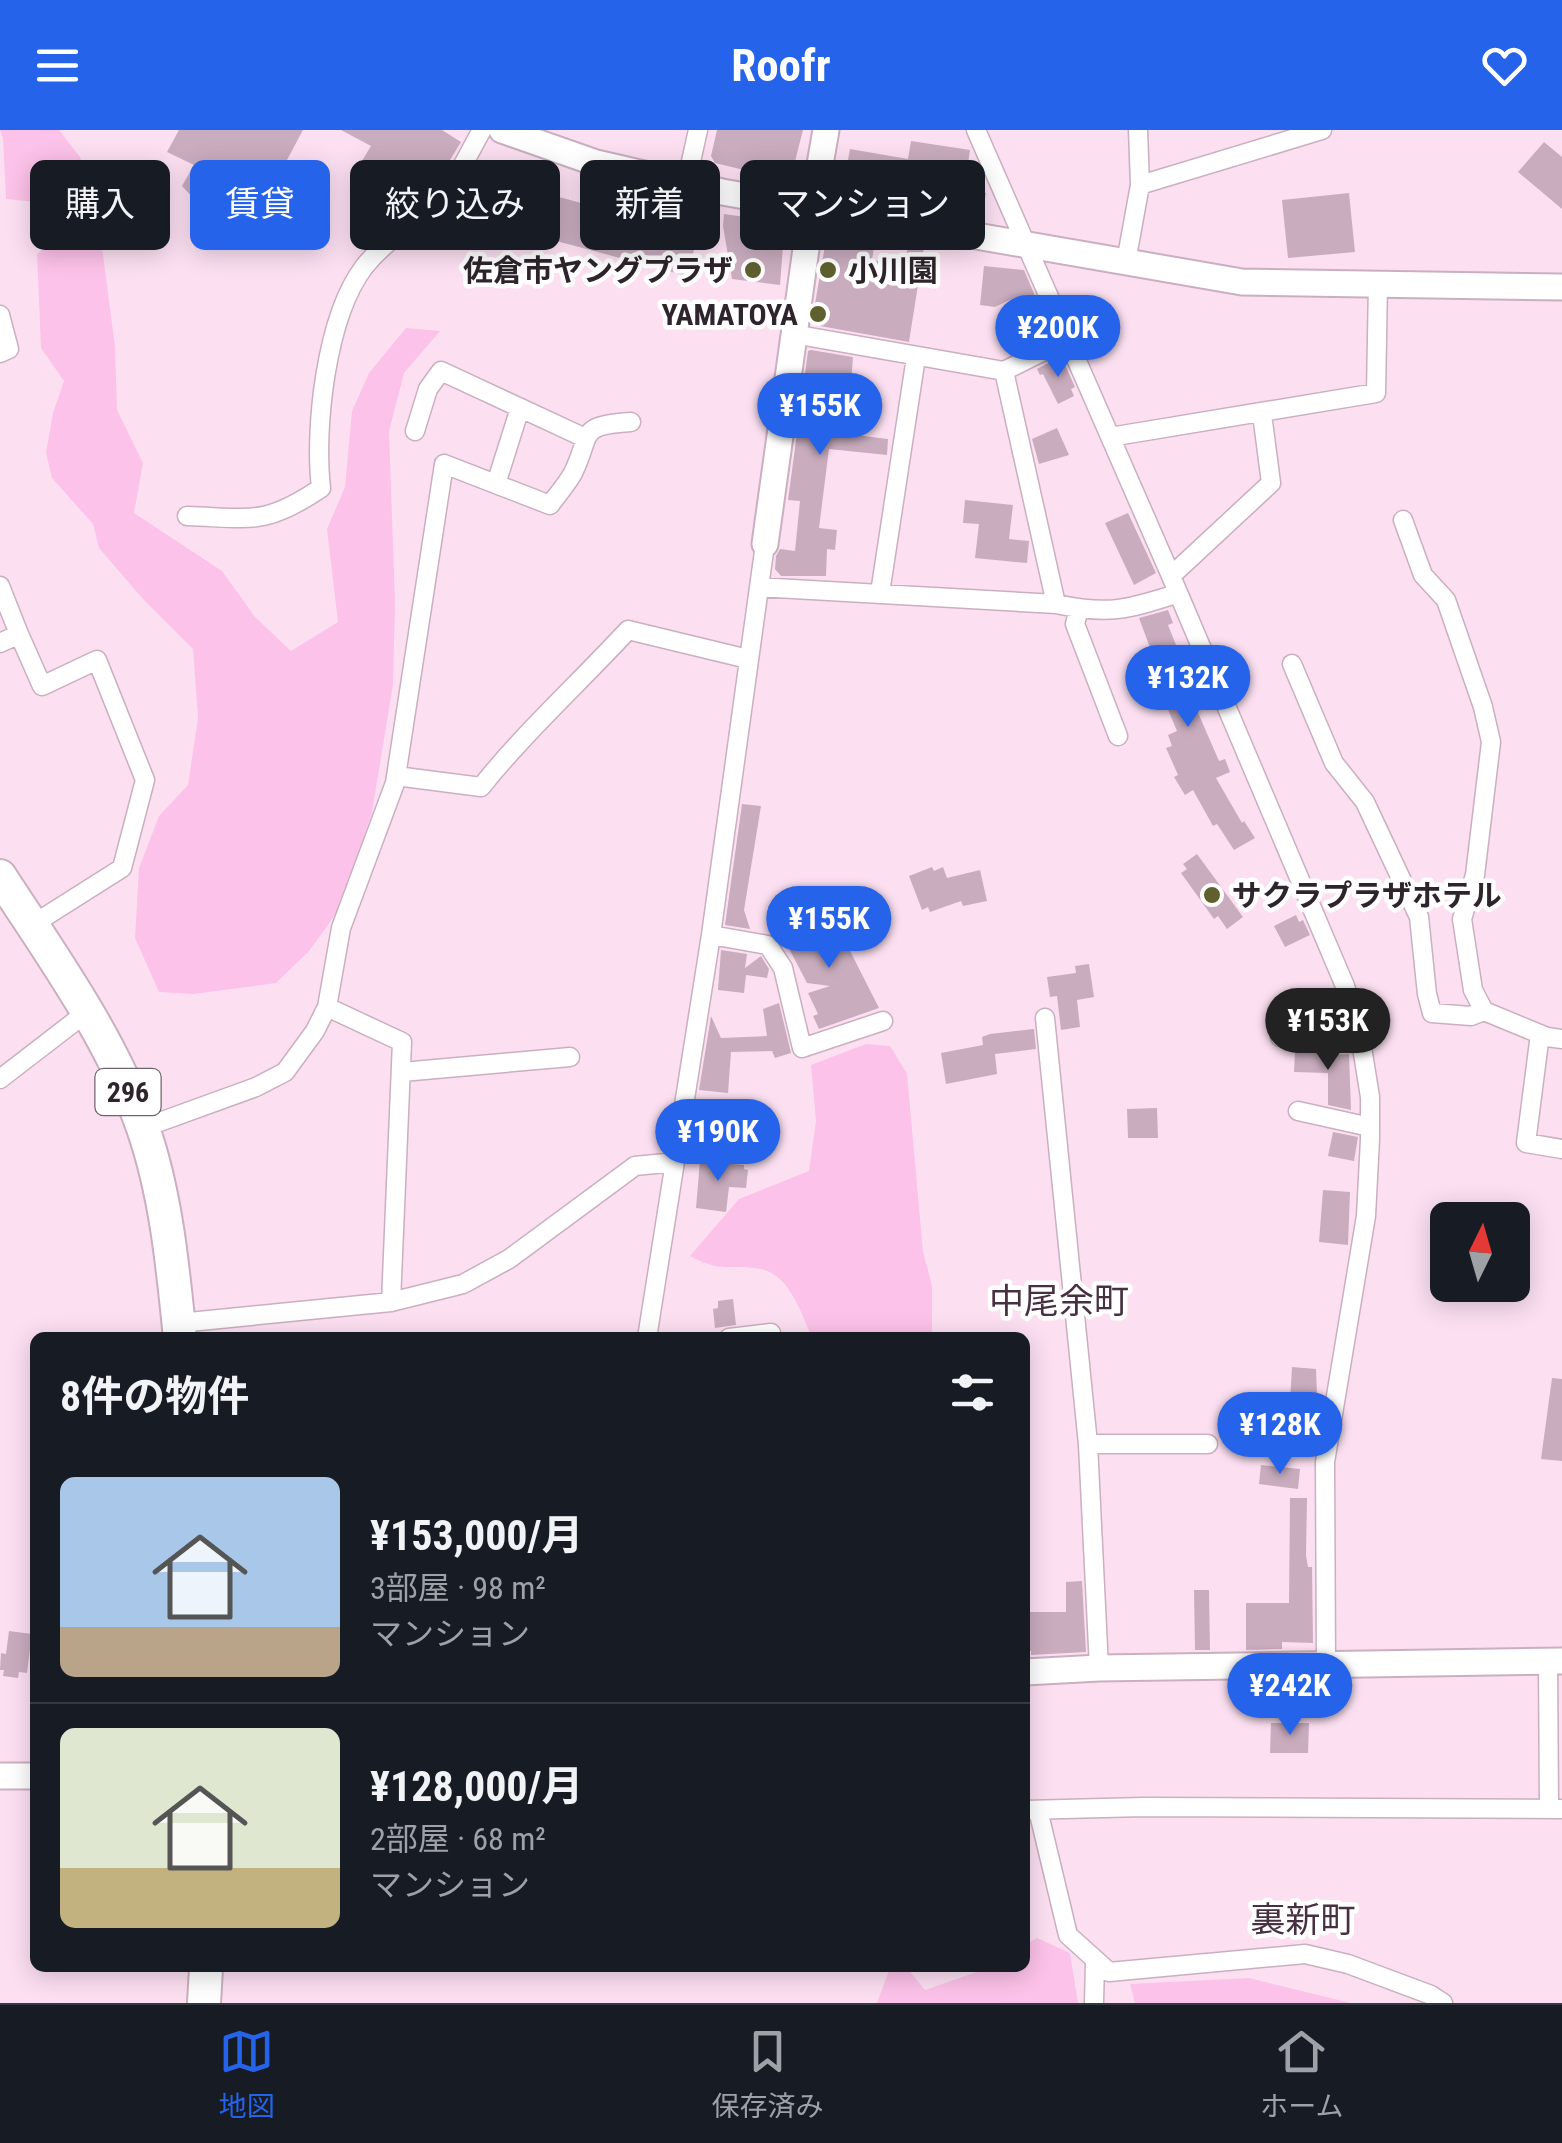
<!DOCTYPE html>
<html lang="ja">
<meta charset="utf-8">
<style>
:root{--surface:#171b24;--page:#242831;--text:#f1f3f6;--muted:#9ea1a6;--line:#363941;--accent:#2563eb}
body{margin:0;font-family:"Roboto Condensed","Noto Sans JP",sans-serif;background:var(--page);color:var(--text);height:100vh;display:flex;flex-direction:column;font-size:38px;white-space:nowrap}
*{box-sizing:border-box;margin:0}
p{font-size:32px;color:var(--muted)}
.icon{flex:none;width:55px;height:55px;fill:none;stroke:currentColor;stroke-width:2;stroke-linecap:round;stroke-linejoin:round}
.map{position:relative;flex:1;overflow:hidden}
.side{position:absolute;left:30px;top:1202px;width:1000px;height:640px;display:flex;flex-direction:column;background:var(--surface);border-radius:15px;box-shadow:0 5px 25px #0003}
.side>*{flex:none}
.banner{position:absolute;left:30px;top:30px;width:1000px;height:90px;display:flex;gap:20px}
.needle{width:65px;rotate:5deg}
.tools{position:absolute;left:1430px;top:1072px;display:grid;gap:20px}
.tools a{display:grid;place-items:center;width:100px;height:100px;border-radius:15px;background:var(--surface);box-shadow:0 5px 25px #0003;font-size:50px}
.price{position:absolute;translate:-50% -85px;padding:0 22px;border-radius:35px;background:var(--accent);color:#fff;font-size:32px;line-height:65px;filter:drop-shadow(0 2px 5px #0008)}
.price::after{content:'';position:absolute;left:50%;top:60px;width:30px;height:22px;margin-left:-15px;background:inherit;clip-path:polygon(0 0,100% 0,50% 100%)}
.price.selected{background:#222;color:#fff}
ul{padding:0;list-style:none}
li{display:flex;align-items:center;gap:30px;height:250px;padding:0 30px}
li+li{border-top:2px solid var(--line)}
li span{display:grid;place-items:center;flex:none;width:280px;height:200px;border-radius:15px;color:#555}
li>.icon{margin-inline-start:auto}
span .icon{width:120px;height:120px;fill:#fffc;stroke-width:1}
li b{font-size:42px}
h2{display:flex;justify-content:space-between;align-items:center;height:120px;padding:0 30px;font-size:42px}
.pill{padding:0 35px;border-radius:15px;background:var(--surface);box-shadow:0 5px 25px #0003;font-size:35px;line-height:90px}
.pill.selected{background:var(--accent);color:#fff}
header{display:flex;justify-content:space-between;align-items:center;height:130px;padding:0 30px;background:var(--accent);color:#fff;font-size:45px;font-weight:700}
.menu{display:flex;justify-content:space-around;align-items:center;height:140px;border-top:2px solid var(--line);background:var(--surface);font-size:28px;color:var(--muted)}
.menu a{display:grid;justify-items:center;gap:5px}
.menu .selected{color:var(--accent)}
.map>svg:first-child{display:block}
.green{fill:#fdc2e9}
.building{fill:#c9adbf}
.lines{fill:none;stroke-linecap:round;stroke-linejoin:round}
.street-casing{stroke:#caafc0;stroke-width:21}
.secondary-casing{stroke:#caafc0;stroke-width:29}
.highway-casing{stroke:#caafc0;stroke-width:36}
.street{stroke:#fff;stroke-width:18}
.secondary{stroke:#fff;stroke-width:25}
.highway{stroke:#fff;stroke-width:32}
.poi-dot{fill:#5e602e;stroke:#fff;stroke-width:4}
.labels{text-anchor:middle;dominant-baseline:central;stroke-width:9;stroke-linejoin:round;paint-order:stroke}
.shield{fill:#fff;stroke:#6d666b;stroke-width:2.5}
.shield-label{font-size:28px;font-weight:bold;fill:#2e242b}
.poi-label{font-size:30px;font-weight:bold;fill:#2e242b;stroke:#fff;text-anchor:end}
.quarter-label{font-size:35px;fill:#473140;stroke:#fff}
</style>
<header><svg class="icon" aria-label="menu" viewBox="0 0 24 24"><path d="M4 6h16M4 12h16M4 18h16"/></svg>Roofr<svg class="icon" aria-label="heart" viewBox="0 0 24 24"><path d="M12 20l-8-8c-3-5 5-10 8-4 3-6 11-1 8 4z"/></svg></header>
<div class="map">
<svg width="1562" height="1873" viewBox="0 0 1562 1873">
<rect width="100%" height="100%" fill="#fce0f2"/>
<!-- green -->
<path class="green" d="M 0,0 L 59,0 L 80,27 L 99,94 L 115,217 L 117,280 L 143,333 L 134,383 L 222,441 L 255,487 L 291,521 L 338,492 L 327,399 L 345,357 L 352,281 L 369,243 L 406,198 L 440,201 L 404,243 L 389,301 L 395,473 L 393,555 L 372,682 L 340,778 L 309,821 L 276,853 L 193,864 L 159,862 L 135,808 L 139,738 L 159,686 L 188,655 L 198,588 L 193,519 L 143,469 L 99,418 L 93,394 L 52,348 L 46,323 L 53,283 L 64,251 L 41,218 L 37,124 L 46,117 L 47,91 L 36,72 L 6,69 L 3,8 Z
M 866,914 L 890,916 L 907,944 L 923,1122 L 932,1155 L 932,1207 L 812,1207 C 801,1184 790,1145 761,1139 C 728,1133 724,1144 690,1126 L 739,1069 L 809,1041 L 816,991 L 811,935 Z
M 1037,1808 L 1070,1823 L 1078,1873 L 877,1873 L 890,1838 L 907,1838 L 925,1860 L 988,1838 L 1025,1838 L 1025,1815 Z
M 1249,1848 L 1351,1873 L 1135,1873 L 1130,1854 Z"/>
<!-- building -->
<path class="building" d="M 179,0 L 303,0 L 240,118 L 221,108 L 225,102 L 182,56 L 194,35 L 167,22 Z
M 341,0 L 442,0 L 461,12 L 434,56 L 401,35 L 391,52 L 360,34 L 371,16 Z
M 717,0 L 803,0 L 791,47 L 786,50 L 715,33 L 711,26 Z
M 911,11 L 970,20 L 968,34 L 978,36 L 974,61 L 986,63 L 981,90 L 941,83 L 949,42 L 913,36 L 909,59 L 899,57 L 898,65 L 868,60 L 866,68 L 842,62 L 850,19 L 908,29 Z
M 1544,12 L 1562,27 L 1562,79 L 1518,42 Z
M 482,46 L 698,105 L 687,146 L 471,88 Z
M 1349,63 L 1355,122 L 1288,128 L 1282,70 Z
M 724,84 L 779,92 L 784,103 L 780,155 L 732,149 L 723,96 Z
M 835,104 L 875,111 L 872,130 L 905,135 L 908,115 L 924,117 L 909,212 L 820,196 L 820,193 L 812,191 L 826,110 Z
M 984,136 L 1024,140 L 1051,203 L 1027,215 L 1020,199 L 1028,196 L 1016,167 L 995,177 L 980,175 Z
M 811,220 L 853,227 L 847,304 L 888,309 L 887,325 L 829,319 L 819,398 L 837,400 L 835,420 L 827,419 L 826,446 L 781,446 L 775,439 L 776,426 L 780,419 L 795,421 L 800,371 L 788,370 L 808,221 Z
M 1061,226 L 1075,257 L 1071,259 L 1074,266 L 1058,274 L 1043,244 L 1040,245 L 1037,239 Z
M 1057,298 L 1069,325 L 1039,334 L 1032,309 Z
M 965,370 L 1013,375 L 1009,409 L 1029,411 L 1027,433 L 975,428 L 979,394 L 963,393 Z
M 1128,383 L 1156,443 L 1134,455 L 1105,393 Z
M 1168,480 L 1173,493 L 1168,495 L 1182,530 L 1178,532 L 1192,569 L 1219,631 L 1225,629 L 1230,642 L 1216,648 L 1242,693 L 1244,691 L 1255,708 L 1234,720 L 1217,694 L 1213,696 L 1193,660 L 1185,665 L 1174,647 L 1178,645 L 1166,618 L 1172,616 L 1168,605 L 1177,601 L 1156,551 L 1138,557 L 1129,532 L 1152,523 L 1139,488 Z
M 742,674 L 761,676 L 744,780 L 750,799 L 725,795 Z
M 1197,724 L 1243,787 L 1227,799 L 1218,786 L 1214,789 L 1181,743 L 1187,739 L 1183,734 Z
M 932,737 L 934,741 L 943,737 L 947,748 L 980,740 L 987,771 L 963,776 L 961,771 L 930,782 L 928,777 L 922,780 L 909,746 Z
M 823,779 L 846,813 L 879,878 L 819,899 L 813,886 L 818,884 L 808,863 L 830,856 L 807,853 L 782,805 Z
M 1296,785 L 1299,792 L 1303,790 L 1310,805 L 1285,817 L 1274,796 Z
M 721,820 L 747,824 L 745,838 L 761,826 L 769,839 L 767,848 L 746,845 L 744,863 L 718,860 Z
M 1089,834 L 1094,867 L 1077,870 L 1080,897 L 1061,900 L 1057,866 L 1050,867 L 1047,847 L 1076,843 L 1075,836 Z
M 779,873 L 791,923 L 775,928 L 772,921 L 731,922 L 728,963 L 699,960 L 711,886 L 721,908 L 767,906 L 763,879 Z
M 1034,899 L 1036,919 L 995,924 L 997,944 L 946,954 L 941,923 L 983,915 L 982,907 L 990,904 Z
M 1304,919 L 1329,919 L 1329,925 L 1349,924 L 1351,980 L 1328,975 L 1328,943 L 1294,942 L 1295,921 Z
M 1157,978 L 1158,1008 L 1128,1008 L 1127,979 Z
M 1333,1002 L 1358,1007 L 1354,1031 L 1328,1026 Z
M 700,1031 L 744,1035 L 744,1039 L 748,1040 L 746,1058 L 729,1057 L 726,1082 L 696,1078 Z
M 1323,1060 L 1350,1062 L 1348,1115 L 1319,1112 Z
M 733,1169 L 736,1195 L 715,1198 L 713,1179 L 718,1178 L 718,1171 Z
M 1292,1237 L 1316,1239 L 1318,1292 L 1309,1291 L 1309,1297 L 1279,1295 L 1281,1271 L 1290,1272 Z
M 1552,1248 L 1562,1249 L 1562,1331 L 1541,1329 Z
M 1261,1335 L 1300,1339 L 1298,1359 L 1259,1354 Z
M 1290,1368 L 1307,1368 L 1306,1426 L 1308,1437 L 1312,1437 L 1313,1513 L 1282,1512 L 1282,1519 L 1246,1520 L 1246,1473 L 1289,1473 Z
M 1082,1451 L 1086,1522 L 1031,1525 L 1031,1521 L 1025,1521 L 1025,1482 L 1066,1482 L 1066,1452 Z
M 1194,1460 L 1209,1460 L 1210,1520 L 1195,1520 Z
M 9,1501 L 32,1504 L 27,1543 L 19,1542 L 18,1548 L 3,1546 L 4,1540 L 0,1540 L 1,1523 L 6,1524 Z
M 1271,1593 L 1309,1593 L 1308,1623 L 1270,1623 Z"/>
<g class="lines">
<defs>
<path id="street" d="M 976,0 L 1171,446 L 1345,856 L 1361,911 L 1370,967 L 1370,1009 L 1366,1086 L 1325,1332 L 1326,1535
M 686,54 L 698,0
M 1140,55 L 1322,0
M 1126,132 L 1140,55 L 1138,0
M 0,185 L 9,219 L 0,223
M 793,204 L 1004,241 L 1056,474
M 1004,241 L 1068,209
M 415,301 L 428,259 L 441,241 L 585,308
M 1110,307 L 1376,263 L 1378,153
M 496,354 L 520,278
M 187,386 C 251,388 265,396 321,358 C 314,298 326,187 364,137 C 385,110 414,95 438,71 C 456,53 469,22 482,0
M 1403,390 L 1423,445 L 1446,470 L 1483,577 L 1491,612 L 1475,745 L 1462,789 L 1473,860 L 1484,881 L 1547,907 L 1562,909
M 1171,446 L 1271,353 L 1262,284
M 0,456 L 19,504 L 0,513
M 759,457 L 1056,474 C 1108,485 1126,480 1176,464
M 880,463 L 916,227
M 1079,479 L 1075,494 L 1118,606
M 19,504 L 42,556 L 97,530 L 145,650 L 122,738 L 32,795
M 1292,534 L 1334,633 L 1365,672 L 1419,787 L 1427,864 L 1432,883 L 1471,886 L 1484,881
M 396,646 L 481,657 C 526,601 579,553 628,500 L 748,529
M 711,805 L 768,815 L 783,838 L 802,918 L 883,891
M 327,877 L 402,912 L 391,1172
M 1045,888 L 1088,1314 L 1099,1538
M 1540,904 L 1526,1013 L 1562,1019
M 1280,907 L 1359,906
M 402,942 L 570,927
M 0,949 L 87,882
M 1298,981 L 1370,997
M 143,998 L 256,957 L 285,942 L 315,901 L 327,877 L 341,798 L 395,653 L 444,334 L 550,375 C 557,365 567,354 573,343 C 592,304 577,295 631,292
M 179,1193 L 391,1172 L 463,1154 L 509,1129 L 635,1036 L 675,1032
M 647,1208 L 711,805 L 765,414
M 729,1208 L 771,1203
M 1088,1314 L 1208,1314
M 1548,1531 L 1549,1678
M 1025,1680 L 1143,1677 L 1562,1679
M 1038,1680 L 1068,1805 L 1109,1842 L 1305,1824 L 1348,1834 L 1431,1865 L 1443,1873
M 1094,1873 L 1095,1832"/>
<path id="secondary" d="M 502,0 L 596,33 L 722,62 L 1242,152 L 1562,157
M 765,414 L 809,97 L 826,0
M 1025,1542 L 1099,1538 L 1562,1531
M 0,1646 L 35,1646"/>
<path id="highway" d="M 0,746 C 52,826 111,907 143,998 C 166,1064 173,1138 180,1208
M 204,1873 L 206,1838"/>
</defs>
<!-- street casing -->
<use href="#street" class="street-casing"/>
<!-- secondary casing -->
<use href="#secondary" class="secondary-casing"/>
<!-- highway casing -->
<use href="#highway" class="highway-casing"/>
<!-- street -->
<use href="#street" class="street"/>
<!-- secondary -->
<use href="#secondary" class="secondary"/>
<!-- highway -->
<use href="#highway" class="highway"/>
</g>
<!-- markers -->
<g class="poi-dot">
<circle cx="753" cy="140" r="10"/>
<circle cx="828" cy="140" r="10"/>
<circle cx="818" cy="184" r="10"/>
<circle cx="1212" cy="765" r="10"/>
</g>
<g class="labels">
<!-- shield labels -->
<rect class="shield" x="95.5" y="939" width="65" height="46" rx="8"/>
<g class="shield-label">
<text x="128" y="962">296</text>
</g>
<!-- poi labels -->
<g class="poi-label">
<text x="733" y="140">佐倉市ヤングプラザ</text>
<text x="848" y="140" text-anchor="start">小川園</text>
<text x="798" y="184">YAMATOYA</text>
<text x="1232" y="765" text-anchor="start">サクラプラザホテル</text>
</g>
<!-- quarter labels -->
<g class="quarter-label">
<text x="1059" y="1171">中尾余町</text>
<text x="1303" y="1790">裏新町</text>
</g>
</g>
</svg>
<div class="tools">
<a><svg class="needle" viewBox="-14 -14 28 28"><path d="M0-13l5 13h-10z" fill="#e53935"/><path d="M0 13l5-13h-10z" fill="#9ea1a6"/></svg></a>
</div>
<b class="price" style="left:1058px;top:250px">¥200K</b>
<b class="price" style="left:820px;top:328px">¥155K</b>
<b class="price" style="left:1188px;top:600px">¥132K</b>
<b class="price" style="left:829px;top:841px">¥155K</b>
<b class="price selected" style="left:1328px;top:943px">¥153K</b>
<b class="price" style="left:718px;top:1054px">¥190K</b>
<b class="price" style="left:1280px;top:1347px">¥128K</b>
<b class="price" style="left:1290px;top:1608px">¥242K</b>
<div class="banner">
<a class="pill">購入</a>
<a class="pill selected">賃貸</a>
<a class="pill">絞り込み</a>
<a class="pill">新着</a>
<a class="pill">マンション</a>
</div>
<section class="side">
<h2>8件の物件<svg class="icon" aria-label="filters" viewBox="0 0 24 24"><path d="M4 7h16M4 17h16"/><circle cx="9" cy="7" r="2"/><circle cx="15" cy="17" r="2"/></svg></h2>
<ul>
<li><span style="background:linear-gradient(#a9c7e8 75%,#b9a48a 0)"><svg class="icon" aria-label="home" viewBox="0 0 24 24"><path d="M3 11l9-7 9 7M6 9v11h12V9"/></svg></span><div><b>¥153,000/月</b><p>3部屋 · 98 m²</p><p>マンション</p></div></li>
<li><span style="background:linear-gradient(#dfe7d0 70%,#c2b280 0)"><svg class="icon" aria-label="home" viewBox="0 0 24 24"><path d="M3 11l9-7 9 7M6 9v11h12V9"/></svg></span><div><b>¥128,000/月</b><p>2部屋 · 68 m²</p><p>マンション</p></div></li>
</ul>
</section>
</div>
<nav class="menu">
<a class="selected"><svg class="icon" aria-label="map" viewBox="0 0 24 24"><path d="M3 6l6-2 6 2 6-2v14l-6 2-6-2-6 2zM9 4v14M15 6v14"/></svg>地図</a>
<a><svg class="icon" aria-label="saved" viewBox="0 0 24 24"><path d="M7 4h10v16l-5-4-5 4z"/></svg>保存済み</a>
<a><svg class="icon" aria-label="home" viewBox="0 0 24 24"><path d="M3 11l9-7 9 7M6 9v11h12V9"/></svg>ホーム</a>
</nav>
